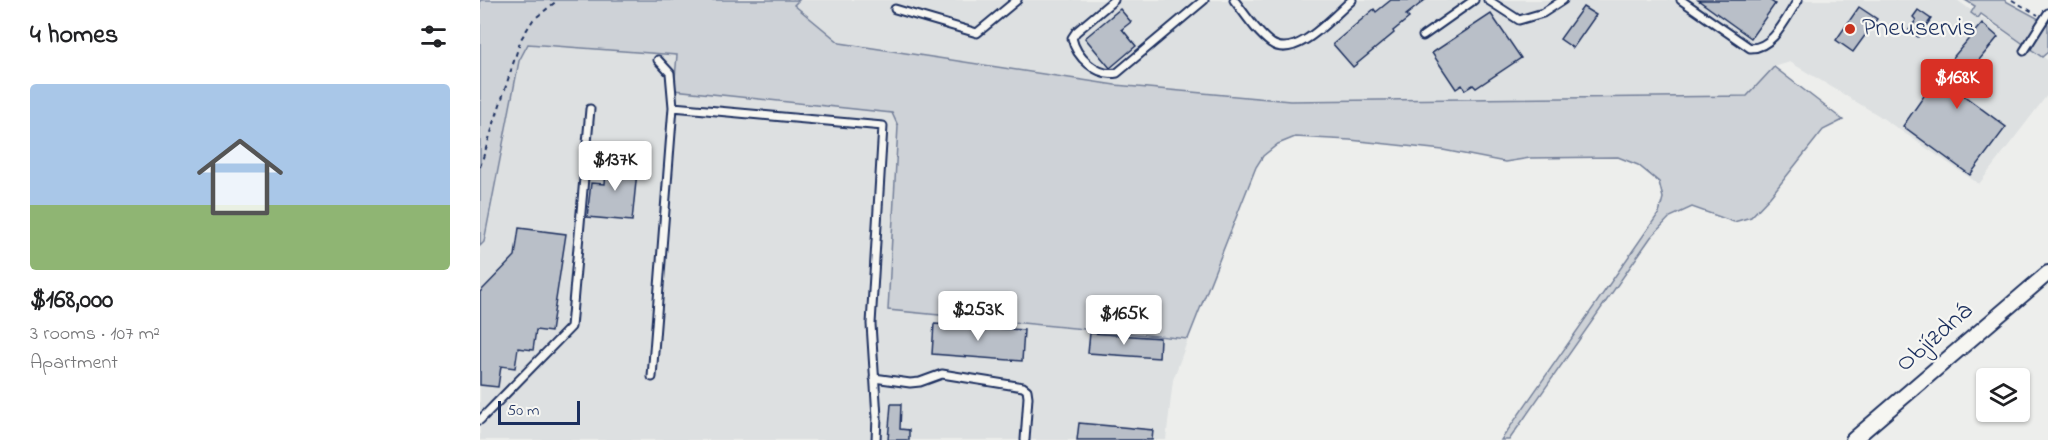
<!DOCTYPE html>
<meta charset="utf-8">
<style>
:root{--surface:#fff;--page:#f2f2f2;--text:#202124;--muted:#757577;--accent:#d93025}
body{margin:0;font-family:"Indie Flower",sans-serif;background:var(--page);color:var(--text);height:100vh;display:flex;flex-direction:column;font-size:22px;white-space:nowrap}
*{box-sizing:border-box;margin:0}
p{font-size:20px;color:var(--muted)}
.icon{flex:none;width:33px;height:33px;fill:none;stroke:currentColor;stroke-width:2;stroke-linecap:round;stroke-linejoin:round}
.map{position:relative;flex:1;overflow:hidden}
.details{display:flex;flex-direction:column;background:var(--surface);width:480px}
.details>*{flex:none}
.fabs{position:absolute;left:1496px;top:368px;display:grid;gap:12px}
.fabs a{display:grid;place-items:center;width:54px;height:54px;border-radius:6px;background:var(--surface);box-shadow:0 2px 4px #0004;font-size:30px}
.scale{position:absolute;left:18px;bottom:15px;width:82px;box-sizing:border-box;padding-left:6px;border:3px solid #1b2f5e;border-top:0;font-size:16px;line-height:21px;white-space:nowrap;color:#1b2f5e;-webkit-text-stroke:4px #f6f6f2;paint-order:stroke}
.price{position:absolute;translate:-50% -51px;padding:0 14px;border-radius:6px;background:#fff;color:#222;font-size:20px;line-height:39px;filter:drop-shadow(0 2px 3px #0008)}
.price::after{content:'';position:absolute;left:50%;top:36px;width:18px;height:14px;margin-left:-9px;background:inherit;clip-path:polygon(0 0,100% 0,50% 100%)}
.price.active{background:var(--accent);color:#fff}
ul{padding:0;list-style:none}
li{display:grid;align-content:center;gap:12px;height:318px;padding:0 30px}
li span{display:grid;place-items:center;height:186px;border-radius:6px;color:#555}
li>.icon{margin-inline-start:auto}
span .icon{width:108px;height:108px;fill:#fffc;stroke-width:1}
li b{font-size:26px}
h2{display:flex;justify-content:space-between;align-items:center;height:72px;padding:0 30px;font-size:26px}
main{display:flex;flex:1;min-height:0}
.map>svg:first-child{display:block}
.built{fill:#dde0e1}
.green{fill:#ced2d7;stroke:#74809a;stroke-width:1.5}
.building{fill:#b9bfc8;stroke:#1b2f5e;stroke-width:1.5}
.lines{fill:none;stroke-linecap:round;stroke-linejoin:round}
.service-casing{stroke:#1b2f5e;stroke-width:11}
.minor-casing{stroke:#1b2f5e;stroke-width:18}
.path{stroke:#1b2f5e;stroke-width:2;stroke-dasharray:4.5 4.5;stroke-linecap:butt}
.service{stroke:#f6f6f2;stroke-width:7}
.minor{stroke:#f6f6f2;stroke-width:14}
.poi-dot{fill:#c8321e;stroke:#f6f6f2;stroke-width:2}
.labels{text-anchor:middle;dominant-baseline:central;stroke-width:4.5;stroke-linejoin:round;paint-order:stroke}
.poi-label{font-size:26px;fill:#1b2f5e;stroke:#f6f6f2;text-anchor:start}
.street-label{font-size:26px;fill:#1b2f5e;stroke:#f6f6f2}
</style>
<main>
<section class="details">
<h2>4 homes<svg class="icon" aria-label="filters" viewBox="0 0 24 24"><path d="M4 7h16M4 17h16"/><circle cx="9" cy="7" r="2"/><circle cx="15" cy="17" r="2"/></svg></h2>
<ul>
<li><span style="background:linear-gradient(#a9c7e8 65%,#8fb573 0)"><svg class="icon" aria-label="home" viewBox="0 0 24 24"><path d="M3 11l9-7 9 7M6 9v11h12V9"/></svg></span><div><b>$168,000</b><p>3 rooms · 107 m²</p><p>Apartment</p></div></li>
</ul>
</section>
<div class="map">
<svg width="1568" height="440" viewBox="0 0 1568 440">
<rect width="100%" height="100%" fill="#edeeec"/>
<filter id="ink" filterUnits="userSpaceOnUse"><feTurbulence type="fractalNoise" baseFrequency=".0167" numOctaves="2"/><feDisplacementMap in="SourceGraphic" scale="12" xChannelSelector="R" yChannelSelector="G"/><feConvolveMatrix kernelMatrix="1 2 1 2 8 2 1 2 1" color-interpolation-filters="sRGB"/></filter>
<g filter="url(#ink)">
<!-- built -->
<path class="built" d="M 319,0 L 1477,0 L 1492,11 L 1491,13 L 1498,17 L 1499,16 L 1568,60 L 1568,94 L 1499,184 L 1398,115 L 1310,62 L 1294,67 L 1267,96 L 810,101 L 635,85 L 360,43 L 314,5 Z
M 48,44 L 197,55 L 194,90 L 412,113 L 418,126 L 408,310 L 708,339 L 693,380 L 686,440 L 0,440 L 0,246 L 5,242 L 39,61 Z"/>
<!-- green -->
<path class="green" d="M 0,0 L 319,0 L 314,5 L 360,43 L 635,85 L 810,101 L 1267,96 L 1294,67 L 1363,120 L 1343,130 L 1290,197 L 1271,217 L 1254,222 L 1212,207 L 1190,217 L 1171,237 L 1029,440 L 1021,440 L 1179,213 L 1183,198 L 1179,182 L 1158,165 L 1138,157 L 1050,158 L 1025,162 L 963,150 L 870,140 L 815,137 L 798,144 L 783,156 L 776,167 L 708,339 L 408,310 L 418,126 L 412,113 L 194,90 L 197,55 L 48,44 L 39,61 L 4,242 L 0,246 Z
M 1485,0 L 1524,0 L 1568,24 L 1568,52 L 1562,57 L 1501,14 L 1498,18 L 1491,13 L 1495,6 Z"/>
<!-- building -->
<path class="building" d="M 911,0 L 945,0 L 926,15 L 929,18 L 913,31 L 914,33 L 873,67 L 853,44 L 894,9 L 896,12 Z
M 1218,0 L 1289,0 L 1295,4 L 1271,38 Z
M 1103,7 L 1116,15 L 1093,48 L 1080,39 Z
M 1379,7 L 1397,19 L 1373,52 L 1356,40 Z
M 640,9 L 651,22 L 642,29 L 656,46 L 630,68 L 605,38 Z
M 1438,10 L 1451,19 L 1438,37 L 1429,30 L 1436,20 L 1433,17 Z
M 1011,14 L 1041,58 L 996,88 L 993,85 L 985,90 L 982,85 L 976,89 L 952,53 Z
M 1502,23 L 1518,37 L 1475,89 L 1526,127 L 1490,175 L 1423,126 L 1460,73 Z
M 127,160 L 158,162 L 152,221 L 107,217 L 111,183 L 125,184 Z
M 39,228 L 86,234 L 71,332 L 56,330 L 53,350 L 38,348 L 35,368 L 21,366 L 18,387 L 0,385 L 0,292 L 35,256 Z
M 454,324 L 544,330 L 542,361 L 452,354 Z
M 610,333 L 680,338 L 679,358 L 608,353 Z
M 411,404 L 421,404 L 420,429 L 429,430 L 429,440 L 408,440 Z
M 599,423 L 673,430 L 672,440 L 597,440 Z"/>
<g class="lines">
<defs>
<path id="service" d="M 634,0 L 596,32 L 592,38 C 596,57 617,77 637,73 L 724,0
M 754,0 C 765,14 776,32 791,43 C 816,61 854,15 872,0
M 1008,0 L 1039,20 L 1063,13 L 1083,0
M 1201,0 L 1270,48 C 1293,49 1306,18 1318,0
M 415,9 L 497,33 L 537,0
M 943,36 L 994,0
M 1544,51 L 1568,13
M 178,60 L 190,73 L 193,107
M 172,377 L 193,107 L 403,126 L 391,324 L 397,417 L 396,440
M 394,378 L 430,383 L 440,382 L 462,374 L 543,387 L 547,390 L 548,397 L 545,440
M 0,420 L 91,327 L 110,109"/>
<path id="minor" d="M 1373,440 L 1568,273"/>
</defs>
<!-- service casing -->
<use href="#service" class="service-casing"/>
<!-- minor casing -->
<use href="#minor" class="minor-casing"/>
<!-- path -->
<path class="path" d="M 1532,0 L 1558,15
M 0,167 L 41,39 L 53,20 L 78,0"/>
<!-- service -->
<use href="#service" class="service"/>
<!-- minor -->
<use href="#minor" class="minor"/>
</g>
</g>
<!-- markers -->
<circle class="poi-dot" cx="1370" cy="29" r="6"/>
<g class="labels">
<!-- poi labels -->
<g class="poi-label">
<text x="1382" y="29">Pneuservis</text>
</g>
<!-- street labels -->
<g class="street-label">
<text transform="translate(1455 338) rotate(-41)">Objízdná</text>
</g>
</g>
</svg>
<div class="fabs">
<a><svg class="icon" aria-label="layers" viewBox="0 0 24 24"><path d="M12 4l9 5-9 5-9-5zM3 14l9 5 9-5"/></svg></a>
</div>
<div class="scale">50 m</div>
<b class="price active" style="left:1477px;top:110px">$168K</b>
<b class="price" style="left:135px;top:192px">$137K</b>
<b class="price" style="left:498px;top:342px">$253K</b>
<b class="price" style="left:644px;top:346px">$165K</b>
</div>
</main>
